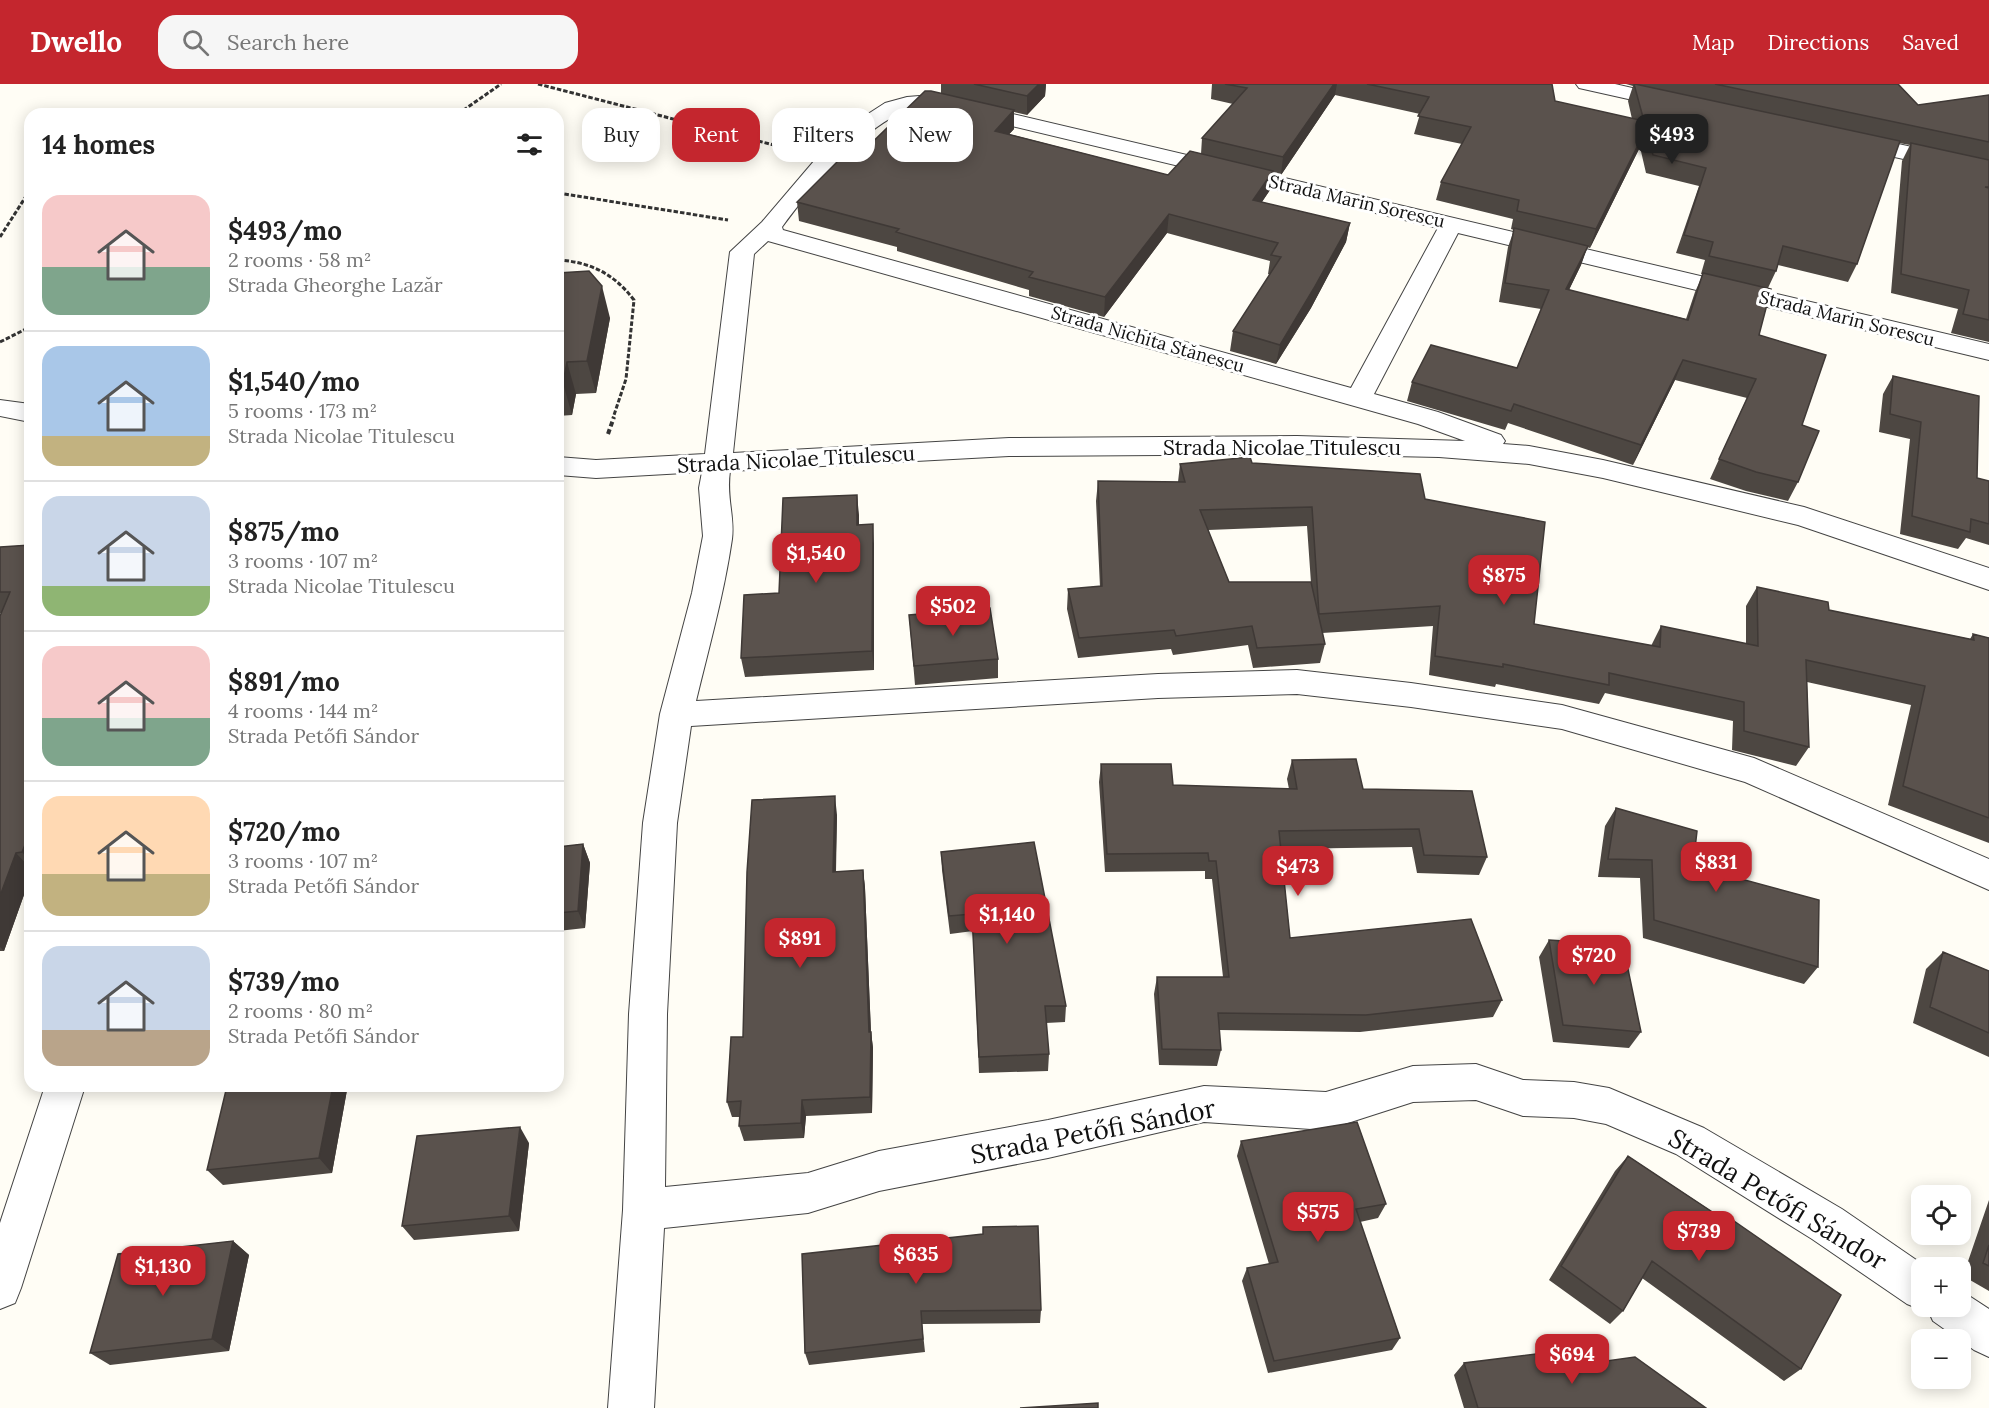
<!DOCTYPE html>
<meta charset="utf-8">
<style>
:root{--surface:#fff;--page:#f6f6f6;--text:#222;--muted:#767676;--line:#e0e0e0;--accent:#c4262e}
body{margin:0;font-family:Lora,serif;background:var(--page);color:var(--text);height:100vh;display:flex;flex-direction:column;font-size:22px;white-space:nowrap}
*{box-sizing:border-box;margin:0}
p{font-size:20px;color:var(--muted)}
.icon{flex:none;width:33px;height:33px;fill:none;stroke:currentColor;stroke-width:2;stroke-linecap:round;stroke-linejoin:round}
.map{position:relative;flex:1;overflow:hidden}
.drawer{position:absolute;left:24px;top:24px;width:540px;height:984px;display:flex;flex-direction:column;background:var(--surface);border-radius:18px;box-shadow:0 3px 15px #0003}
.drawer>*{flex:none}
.guide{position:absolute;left:582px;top:24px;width:570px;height:54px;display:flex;gap:12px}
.controls{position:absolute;left:1911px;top:1101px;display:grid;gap:12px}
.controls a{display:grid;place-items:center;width:60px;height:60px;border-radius:12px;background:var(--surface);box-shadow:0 3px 15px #0003;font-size:30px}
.price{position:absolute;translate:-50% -51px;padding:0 14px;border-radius:12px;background:var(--accent);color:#fff;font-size:20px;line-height:39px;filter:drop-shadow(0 2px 3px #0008)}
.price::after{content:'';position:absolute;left:50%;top:36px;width:18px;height:14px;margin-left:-9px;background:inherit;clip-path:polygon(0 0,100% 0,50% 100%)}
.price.on{background:#222;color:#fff}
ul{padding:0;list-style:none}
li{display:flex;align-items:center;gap:18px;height:150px;padding:0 18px}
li+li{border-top:2px solid var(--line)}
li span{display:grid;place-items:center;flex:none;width:168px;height:120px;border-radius:18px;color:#555}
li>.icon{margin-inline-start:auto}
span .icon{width:72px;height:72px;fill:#fffc;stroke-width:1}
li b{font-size:26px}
h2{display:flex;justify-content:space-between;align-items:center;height:72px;padding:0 18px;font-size:26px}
.chip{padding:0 21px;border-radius:18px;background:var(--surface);box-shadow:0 3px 15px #0003;font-size:21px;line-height:54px}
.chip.on{background:var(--accent);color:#fff}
header{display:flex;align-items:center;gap:36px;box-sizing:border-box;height:84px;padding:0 30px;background:var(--accent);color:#fff}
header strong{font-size:28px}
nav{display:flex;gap:33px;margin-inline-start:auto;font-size:21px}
.search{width:420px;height:54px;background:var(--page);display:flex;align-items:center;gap:15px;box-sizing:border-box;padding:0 21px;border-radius:18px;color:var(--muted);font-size:22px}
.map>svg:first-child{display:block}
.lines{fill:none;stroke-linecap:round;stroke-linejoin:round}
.street-casing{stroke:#444;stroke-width:2}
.path-far1{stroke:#333;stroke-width:3;stroke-dasharray:4.5 2;stroke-linecap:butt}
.path{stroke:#333;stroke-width:4;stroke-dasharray:5 3;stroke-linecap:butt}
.street{fill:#fff;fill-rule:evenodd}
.wall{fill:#4d4742;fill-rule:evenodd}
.shaded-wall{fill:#3f3936}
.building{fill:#5a524d;stroke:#3f3936;stroke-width:1.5}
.labels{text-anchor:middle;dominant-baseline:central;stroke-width:6;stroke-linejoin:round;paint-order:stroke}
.far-street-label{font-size:18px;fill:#111;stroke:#fff}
.street-label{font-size:21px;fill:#111;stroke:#fff}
.near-street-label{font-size:26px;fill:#111;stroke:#fff}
</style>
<header>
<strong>Dwello</strong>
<div class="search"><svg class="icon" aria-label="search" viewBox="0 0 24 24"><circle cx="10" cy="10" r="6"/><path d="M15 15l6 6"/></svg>Search here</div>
<nav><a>Map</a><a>Directions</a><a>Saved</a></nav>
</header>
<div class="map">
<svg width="1989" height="1324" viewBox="0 0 1989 1324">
<rect width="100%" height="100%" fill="#fffdf5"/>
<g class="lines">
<defs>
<path id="street" d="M 1576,0 L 1615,0 L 1680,15 L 1684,19 L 1680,23 L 1673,25 L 1579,4 Z
M 932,11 L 1989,260 L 1989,276 L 1458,149 L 1374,310 L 1438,328 L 1501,351 L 1505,357 L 1503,360 L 1529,362 L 1603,376 L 1804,423 L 1989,484 L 1989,506 L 1798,441 L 1603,394 L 1529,380 L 1439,373 L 1297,370 L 1009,372 L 730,387 C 726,413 735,433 732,455 C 724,510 709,563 696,617 L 1158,590 L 1297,586 L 1411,599 L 1562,621 L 1754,674 L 1989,775 L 1989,806 L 1745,698 L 1562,645 L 1411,623 L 1297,610 L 1158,614 L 691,642 L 677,739 L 667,930 L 665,1103 L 808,1089 L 879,1067 L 1048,1036 L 1204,1002 L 1326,1008 L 1413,982 L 1476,980 L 1523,996 L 1574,998 L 1609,1004 L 1704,1044 L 1842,1125 L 1928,1184 L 1922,1184 L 1922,1222 L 1960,1222 L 1960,1206 L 1989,1225 L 1989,1273 L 1974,1266 L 1933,1237 L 1927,1224 L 1922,1226 L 1907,1220 L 1812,1155 L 1676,1070 L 1606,1040 L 1574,1034 L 1523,1032 L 1476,1016 L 1413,1018 L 1326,1046 L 1204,1038 L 1048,1074 L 879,1107 L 808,1129 L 664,1144 L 654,1324 L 608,1324 L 623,1126 L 629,930 L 643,739 L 660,630 L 692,509 L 703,452 L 699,404 L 702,388 L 596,394 L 558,391 L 558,373 L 596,376 L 705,370 L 730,168 L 762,138 L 820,70 L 851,41 L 885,19 L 907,13 ZM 932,23 L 1438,144 L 1351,304 L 783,146 L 782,143 C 811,103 856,51 900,29 C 910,24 921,24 932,23 ZM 768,157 L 1418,340 L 1465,357 L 1297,352 L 1009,354 L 733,369 L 754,170 Z
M 1853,50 L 1989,80 L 1989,94 L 1845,62 L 1842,57 L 1845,52 Z
M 0,316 L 30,320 L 30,338 L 0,332 Z
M 45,1002 L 85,1002 L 21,1204 L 15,1219 L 0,1225 L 0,1139 Z"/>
</defs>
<!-- street casing -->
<use href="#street" class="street-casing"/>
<!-- path-far1 -->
<path class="path-far1" d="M 538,0 L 793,66
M 458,30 L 501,0
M 558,109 L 728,136
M 0,153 L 30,106
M 558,176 C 591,178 614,190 634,216 L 626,295 L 613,334
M 0,258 L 30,243"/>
<!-- path -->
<path class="path" d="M 608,350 L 614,333"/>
<!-- street -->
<use href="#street" class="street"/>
</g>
<!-- wall -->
<path class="wall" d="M 941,0 L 1046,0 L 1045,12 L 1027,31 L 1014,28 L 1014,45 L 1009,50 L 1168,91 L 1201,70 L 1202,54 L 1233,20 L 1211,15 L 1212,0 L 1552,0 L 1555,17 L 1632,35 L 1628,17 L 1633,2 L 1626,0 L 1898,0 L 1918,21 L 1989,11 L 1989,258 L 1951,249 L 1958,225 L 1891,209 L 1902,77 L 1910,61 L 1899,59 L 1857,180 L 1848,198 L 1778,181 L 1776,187 L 1768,204 L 1759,251 L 1802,341 L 1798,398 L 1788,417 L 1746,407 L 1710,395 L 1747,314 L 1675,296 L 1633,381 L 1508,339 L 1505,346 L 1407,317 L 1412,298 L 1517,284 L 1541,225 L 1499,218 L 1508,163 L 1514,146 L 1511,145 L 1513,135 L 1436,116 L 1441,98 L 1462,60 L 1414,50 L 1420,30 L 1335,11 L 1281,91 L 1273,89 L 1270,106 L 1262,118 L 1350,139 L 1346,158 L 1311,224 L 1276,280 L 1230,267 L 1233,247 L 1270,191 L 1268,190 L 1270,177 L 1167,149 L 1104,233 L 1029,212 L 1029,206 L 897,167 L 897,163 L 799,137 L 797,118 L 941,9 ZM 1640,63 L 1646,89 L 1699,102 L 1676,169 L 1705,176 L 1701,190 L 1703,190 L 1695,208 L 1686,235 L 1569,206 L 1581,181 L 1587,163 L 1590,164 Z
M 558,189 L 610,234 L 596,309 L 576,310 L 572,331 L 558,332 Z
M 1893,292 L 1977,394 L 1989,397 L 1989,461 L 1966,454 L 1958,465 L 1900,450 L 1910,355 L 1879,348 L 1883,310 Z
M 1252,379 L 1425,415 L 1534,540 L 1651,562 L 1661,542 L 1746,560 L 1746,522 L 1757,503 L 1829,526 L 1970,555 L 1973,550 L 1989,554 L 1989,759 L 1888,721 L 1911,621 L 1807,598 L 1809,663 L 1796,682 L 1732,666 L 1733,637 L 1605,609 L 1599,620 L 1496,600 L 1495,603 L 1429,591 L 1433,542 L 1322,549 L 1325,560 L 1320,579 L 1253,584 L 1248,561 L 1173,571 L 1171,565 L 1078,574 L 1067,525 L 1068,505 L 1100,503 L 1096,417 L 1098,397 L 1178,398 L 1180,380 ZM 1307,442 L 1311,499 L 1229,498 L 1208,446 Z
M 857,411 L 859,441 L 874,460 L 874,586 L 745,593 L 741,574 L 779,509 Z
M 30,461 L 30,794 L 4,867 L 0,867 L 0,532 L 1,529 L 0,529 L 0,463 Z
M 909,531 L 998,575 L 998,594 L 915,601 Z
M 1292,676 L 1363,705 L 1487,773 L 1479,791 L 1417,789 L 1412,763 L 1281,765 L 1290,854 L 1502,916 L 1493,933 L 1360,948 L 1219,946 L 1221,966 L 1217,982 L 1159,981 L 1154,910 L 1157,893 L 1223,893 L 1212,795 L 1205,795 L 1205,787 L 1105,788 L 1099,698 L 1101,680 L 1173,701 L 1289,705 L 1287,695 Z
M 1616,724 L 1693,782 L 1818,883 L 1804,900 L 1643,854 L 1640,794 L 1598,793 L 1605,742 Z
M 837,731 L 836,788 L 863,786 L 865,804 L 871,948 L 873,964 L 872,1029 L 806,1032 L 804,1054 L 744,1057 L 739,1042 L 740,1033 L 732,1033 L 727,1018 L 743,953 Z
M 583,760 L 590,779 L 585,844 L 558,847 L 558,763 Z
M 941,768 L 1066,922 L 1065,938 L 1046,939 L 1049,970 L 1048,987 L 979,989 L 973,847 L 950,850 L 942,786 Z
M 1549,856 L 1641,948 L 1629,964 L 1553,958 L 1539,873 Z
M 1943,868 L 1989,887 L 1989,973 L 1913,939 L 1926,885 Z
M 347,1006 L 332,1089 L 223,1101 L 207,1086 Z
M 1241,1057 L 1386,1120 L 1378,1134 L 1360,1138 L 1400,1254 L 1392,1266 L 1268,1289 L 1242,1197 L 1247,1184 L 1269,1180 L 1237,1072 Z
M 529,1059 L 519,1147 L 414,1156 L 402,1142 Z
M 1628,1072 L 1731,1140 L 1734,1137 L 1801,1285 L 1784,1297 L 1642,1194 L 1623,1227 L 1610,1240 L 1549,1196 L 1615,1087 Z
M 1989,1116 L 1989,1207 L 1963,1192 Z
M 233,1157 L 249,1171 L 229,1267 L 110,1281 L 90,1269 Z
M 802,1170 L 1041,1226 L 1040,1239 L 922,1240 L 925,1268 L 809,1281 L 805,1269 Z
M 1464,1279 L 1549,1285 L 1706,1324 L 1464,1324 L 1454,1291 Z"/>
<!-- shaded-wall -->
<path class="shaded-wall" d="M 1039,0 L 1046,0 L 1045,12 L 1027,31 L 1027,12 Z
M 1334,0 L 1337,0 L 1335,11 L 1281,91 L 1283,73 Z
M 1014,26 L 1014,45 L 995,66 L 995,47 Z
M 1646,45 L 1640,63 L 1590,164 L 1596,145 Z
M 1273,87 L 1270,106 L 1250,135 L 1253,116 Z
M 1169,130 L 1167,149 L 1104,233 L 1105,213 Z
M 1350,139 L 1346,158 L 1311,224 L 1276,280 L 1280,261 Z
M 1588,162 L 1581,181 L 1560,224 L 1566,205 Z
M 602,202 L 610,234 L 596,309 L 587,277 Z
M 1683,276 L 1675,296 L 1633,381 L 1641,361 Z
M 567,278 L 576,310 L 572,331 L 563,299 Z
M 857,411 L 859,431 L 859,460 L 857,441 Z
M 873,440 L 874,460 L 874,586 L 872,567 Z
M 835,712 L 837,731 L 835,806 L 833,788 Z
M 30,749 L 30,777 L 22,768 Z
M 583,760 L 590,779 L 585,844 L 578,827 Z
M 16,769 L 30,784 L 30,794 L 4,867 L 0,863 L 0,812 Z
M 863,786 L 865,804 L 871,950 L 871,948 L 873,964 L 872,1029 L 870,1013 L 869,948 Z
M 333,1002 L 345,1002 L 347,1006 L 332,1089 L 319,1074 Z
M 802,1016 L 806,1032 L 804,1054 L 801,1039 Z
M 520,1043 L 529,1059 L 519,1147 L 509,1132 Z
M 233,1157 L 249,1171 L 229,1267 L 212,1255 Z"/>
<!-- building -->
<path class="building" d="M 974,0 L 1039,0 L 1027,12 Z
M 1225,0 L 1334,0 L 1283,73 L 1202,54 L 1247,4 Z
M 1367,0 L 1552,0 L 1555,17 L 1644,37 L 1634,0 L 1635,0 L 1900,57 L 1857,180 L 1783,162 L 1776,187 L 1709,172 L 1713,158 L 1684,151 L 1706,84 L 1653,71 L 1646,45 L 1596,145 L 1517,127 L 1519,116 L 1441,98 L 1471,43 L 1418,32 L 1429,13 Z
M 1715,0 L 1898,0 L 1918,21 L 1989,11 L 1989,58 Z
M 925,7 L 931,7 L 1014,26 L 995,47 L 1168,91 L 1190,67 L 1273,87 L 1253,116 L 1350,139 L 1314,204 L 1280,261 L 1233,247 L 1281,173 L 1271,171 L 1278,159 L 1169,130 L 1105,213 L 1029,193 L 1033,188 L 896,148 L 899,145 L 797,118 L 842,73 L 854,76 Z
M 1911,59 L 1989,76 L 1989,103 L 1985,103 L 1989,104 L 1989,236 L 1963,230 L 1969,206 L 1901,190 Z
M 1514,144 L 1588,162 L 1566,205 L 1688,236 L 1703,189 L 1771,205 L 1759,251 L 1826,271 L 1802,341 L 1819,347 L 1798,398 L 1756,388 L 1719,375 L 1756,295 L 1683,276 L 1641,361 L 1514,320 L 1511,327 L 1412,298 L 1431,261 L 1517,284 L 1549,206 L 1505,199 Z
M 589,187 L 602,202 L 587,277 L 567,278 L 563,299 L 558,299 L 558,189 Z
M 1893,292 L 1979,312 L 1977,394 L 1989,397 L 1989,440 L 1971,435 L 1970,448 L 1912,432 L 1921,338 L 1890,330 Z
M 1250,373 L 1252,379 L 1420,390 L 1425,415 L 1545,438 L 1534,540 L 1660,563 L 1661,542 L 1758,562 L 1757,503 L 1828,518 L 1829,526 L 1974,556 L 1973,550 L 1989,554 L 1989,734 L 1903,702 L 1925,602 L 1806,576 L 1809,663 L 1744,647 L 1744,618 L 1609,589 L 1609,601 L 1503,580 L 1503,583 L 1435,572 L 1440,522 L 1319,530 L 1312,423 L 1200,426 L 1229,498 L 1311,498 L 1325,560 L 1257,564 L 1252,542 L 1176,552 L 1174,546 L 1079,554 L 1068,505 L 1102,502 L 1098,397 L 1185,398 L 1180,380 Z
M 857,411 L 857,441 L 873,440 L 872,567 L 741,574 L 744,511 L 779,509 L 783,414 Z
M 30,461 L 30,749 L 22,768 L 16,769 L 0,812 L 0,532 L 10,508 L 0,508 L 0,463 Z
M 990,524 L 998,575 L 914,582 L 909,531 Z
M 1356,675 L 1363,705 L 1472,707 L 1487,773 L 1424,771 L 1419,745 L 1279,747 L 1290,854 L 1471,835 L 1502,916 L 1366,931 L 1218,929 L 1221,966 L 1162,965 L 1157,893 L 1229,893 L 1216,777 L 1209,777 L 1208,769 L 1107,770 L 1101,680 L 1171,680 L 1173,701 L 1297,705 L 1292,676 Z
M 835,712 L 833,788 L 863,786 L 869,948 L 871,948 L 870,1013 L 802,1016 L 801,1039 L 739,1042 L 741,1017 L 727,1018 L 731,953 L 743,953 L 747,788 L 752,716 Z
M 1616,724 L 1697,747 L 1693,782 L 1819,816 L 1818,883 L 1654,836 L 1652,776 L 1608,775 Z
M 1034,758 L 1066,922 L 1045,922 L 1049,970 L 979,973 L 972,830 L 949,832 L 941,768 Z
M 583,760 L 578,827 L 558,829 L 558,763 Z
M 1549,856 L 1623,861 L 1641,948 L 1563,941 Z
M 1943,868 L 1989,887 L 1989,949 L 1930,923 Z
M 227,1002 L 333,1002 L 319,1074 L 207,1086 Z
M 1357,1038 L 1386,1120 L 1356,1125 L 1400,1254 L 1274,1277 L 1247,1184 L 1278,1178 L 1241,1057 Z
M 520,1043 L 509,1132 L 402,1142 L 417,1052 Z
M 1628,1072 L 1732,1141 L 1734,1137 L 1841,1211 L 1801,1285 L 1652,1177 L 1623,1227 L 1561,1182 Z
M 1038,1142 L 1041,1226 L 921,1227 L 923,1255 L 805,1269 L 802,1170 L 983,1150 L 983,1143 Z
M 233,1157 L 212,1255 L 90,1269 L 118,1170 Z
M 1989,1161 L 1989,1182 L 1983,1179 Z
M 1544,1269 L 1549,1285 L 1635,1273 L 1706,1324 L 1478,1324 L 1464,1279 Z
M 1098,1319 L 1098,1324 L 1020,1324 Z"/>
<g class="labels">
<!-- far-street labels -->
<g class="far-street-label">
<text transform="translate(1357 117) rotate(13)">Strada Marin Sorescu</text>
<text transform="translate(1847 234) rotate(14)">Strada Marin Sorescu</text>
<text transform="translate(1148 255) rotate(16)">Strada Nichita Stănescu</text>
</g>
<!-- street labels -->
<g class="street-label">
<text x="1282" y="363">Strada Nicolae Titulescu</text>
<text transform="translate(796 375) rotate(-3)">Strada Nicolae Titulescu</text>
</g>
<!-- near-street labels -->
<g class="near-street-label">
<text transform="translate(1093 1047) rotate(-11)">Strada Petőfi Sándor</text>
<text transform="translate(1778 1115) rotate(31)">Strada Petőfi Sándor</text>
</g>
</g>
</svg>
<div class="controls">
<a><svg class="icon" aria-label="locate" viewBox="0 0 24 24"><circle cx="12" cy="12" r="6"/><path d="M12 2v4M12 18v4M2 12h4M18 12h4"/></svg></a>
<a>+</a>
<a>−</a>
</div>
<b class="price on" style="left:1672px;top:81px">$493</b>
<b class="price" style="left:816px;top:500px">$1,540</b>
<b class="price" style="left:1504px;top:522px">$875</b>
<b class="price" style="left:953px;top:553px">$502</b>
<b class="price" style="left:1716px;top:809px">$831</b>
<b class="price" style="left:1298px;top:813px">$473</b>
<b class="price" style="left:1007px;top:861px">$1,140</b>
<b class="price" style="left:800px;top:885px">$891</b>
<b class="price" style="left:1594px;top:902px">$720</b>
<b class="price" style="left:1318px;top:1159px">$575</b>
<b class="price" style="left:1699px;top:1178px">$739</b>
<b class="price" style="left:916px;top:1201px">$635</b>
<b class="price" style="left:163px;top:1213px">$1,130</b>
<b class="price" style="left:1572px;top:1301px">$694</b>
<div class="guide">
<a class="chip">Buy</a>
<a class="chip on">Rent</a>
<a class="chip">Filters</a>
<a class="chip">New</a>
</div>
<section class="drawer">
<h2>14 homes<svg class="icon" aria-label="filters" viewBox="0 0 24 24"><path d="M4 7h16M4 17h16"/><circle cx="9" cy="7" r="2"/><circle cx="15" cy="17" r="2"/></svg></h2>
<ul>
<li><span style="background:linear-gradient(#f6c9c9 60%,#7fa58c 0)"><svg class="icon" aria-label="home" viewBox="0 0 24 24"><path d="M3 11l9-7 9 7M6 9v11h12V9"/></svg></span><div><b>$493/mo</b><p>2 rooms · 58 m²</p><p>Strada Gheorghe Lazăr</p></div></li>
<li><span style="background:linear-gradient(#a9c7e8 75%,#c2b280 0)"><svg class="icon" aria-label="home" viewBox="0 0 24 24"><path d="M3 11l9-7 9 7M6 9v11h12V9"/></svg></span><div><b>$1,540/mo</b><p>5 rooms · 173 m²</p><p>Strada Nicolae Titulescu</p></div></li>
<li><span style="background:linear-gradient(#c9d6e8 75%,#8fb573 0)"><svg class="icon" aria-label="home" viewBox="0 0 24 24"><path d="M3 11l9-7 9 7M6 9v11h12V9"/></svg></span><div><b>$875/mo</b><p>3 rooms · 107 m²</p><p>Strada Nicolae Titulescu</p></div></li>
<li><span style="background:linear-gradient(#f6c9c9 60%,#7fa58c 0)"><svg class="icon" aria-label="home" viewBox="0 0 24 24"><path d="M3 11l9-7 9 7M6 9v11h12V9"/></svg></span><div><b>$891/mo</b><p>4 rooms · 144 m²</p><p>Strada Petőfi Sándor</p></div></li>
<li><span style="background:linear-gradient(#ffd9b3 65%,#c2b280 0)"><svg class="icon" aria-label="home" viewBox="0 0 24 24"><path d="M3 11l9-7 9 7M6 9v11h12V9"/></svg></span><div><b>$720/mo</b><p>3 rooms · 107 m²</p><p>Strada Petőfi Sándor</p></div></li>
<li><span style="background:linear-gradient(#c9d6e8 70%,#b9a48a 0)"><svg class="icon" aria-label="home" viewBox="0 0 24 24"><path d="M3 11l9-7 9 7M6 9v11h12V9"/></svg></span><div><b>$739/mo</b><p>2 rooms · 80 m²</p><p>Strada Petőfi Sándor</p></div></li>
</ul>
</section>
</div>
